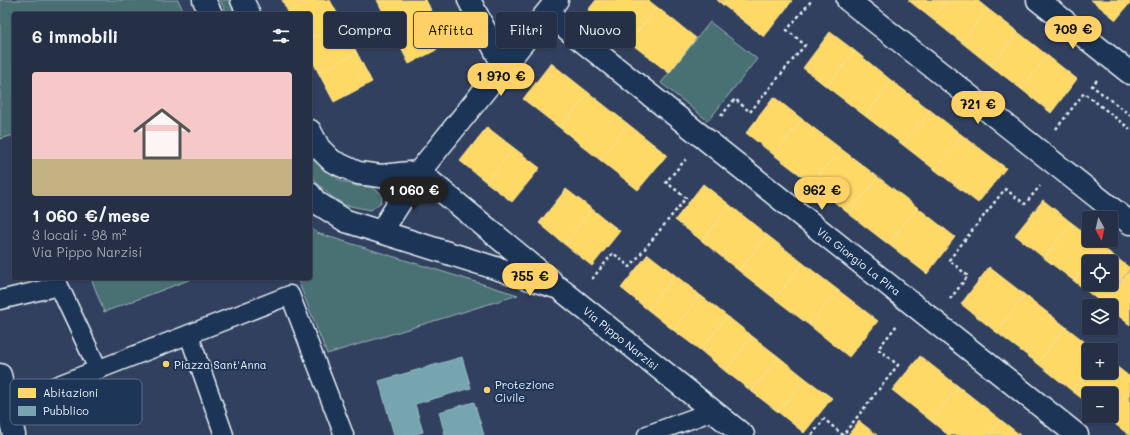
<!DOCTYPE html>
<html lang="it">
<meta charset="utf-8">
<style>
:root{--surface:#253046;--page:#313c51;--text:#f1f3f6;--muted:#a3a9b3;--line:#424b5f;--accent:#ffd166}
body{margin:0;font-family:Mali,sans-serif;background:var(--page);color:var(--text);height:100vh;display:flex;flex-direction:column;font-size:15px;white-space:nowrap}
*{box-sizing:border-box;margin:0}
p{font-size:13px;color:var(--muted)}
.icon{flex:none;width:22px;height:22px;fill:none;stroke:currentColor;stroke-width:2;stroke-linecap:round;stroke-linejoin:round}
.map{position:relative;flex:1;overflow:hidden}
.side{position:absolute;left:12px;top:12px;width:300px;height:268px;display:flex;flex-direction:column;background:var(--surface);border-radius:4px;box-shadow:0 1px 3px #0004,0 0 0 1px var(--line)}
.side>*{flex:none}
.hud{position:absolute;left:324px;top:12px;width:380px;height:36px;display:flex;gap:8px}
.needle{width:26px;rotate:172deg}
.fabs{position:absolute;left:1082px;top:211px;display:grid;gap:8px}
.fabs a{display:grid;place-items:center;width:36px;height:36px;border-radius:4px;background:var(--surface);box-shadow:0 1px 3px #0004,0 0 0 1px var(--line);font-size:20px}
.price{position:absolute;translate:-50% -34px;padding:0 9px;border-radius:14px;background:var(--accent);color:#111;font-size:13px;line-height:26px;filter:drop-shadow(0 1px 2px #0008)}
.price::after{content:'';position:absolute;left:50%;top:24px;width:12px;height:9px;margin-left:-6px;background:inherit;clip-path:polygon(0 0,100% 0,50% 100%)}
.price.on{background:#222;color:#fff}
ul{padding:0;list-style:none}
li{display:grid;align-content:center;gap:8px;height:212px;padding:0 20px}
li span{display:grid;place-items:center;height:124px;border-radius:4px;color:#555}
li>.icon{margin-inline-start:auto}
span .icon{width:72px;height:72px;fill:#fffc;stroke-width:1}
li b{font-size:17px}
h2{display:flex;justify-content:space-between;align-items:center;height:48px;padding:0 20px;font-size:17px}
.tag{padding:0 14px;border-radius:4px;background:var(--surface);box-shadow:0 1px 3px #0004,0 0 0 1px var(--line);font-size:14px;line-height:36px}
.tag.on{background:var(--accent);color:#111}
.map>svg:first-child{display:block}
.green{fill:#497073;stroke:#98b0b6}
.homes{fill:#ffd966;stroke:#f8e092;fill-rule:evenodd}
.public{fill:#76a5af;stroke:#98bcc5}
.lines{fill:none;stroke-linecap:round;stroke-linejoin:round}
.lane-casing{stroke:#e8f1f8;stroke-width:21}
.street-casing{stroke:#e8f1f8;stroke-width:25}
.path{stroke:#e8f1f8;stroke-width:2.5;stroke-dasharray:3 3;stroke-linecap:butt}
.lane{stroke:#1d3557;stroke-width:18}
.street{stroke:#1d3557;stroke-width:22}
.poi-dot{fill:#ffd166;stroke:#1d3557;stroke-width:1.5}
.labels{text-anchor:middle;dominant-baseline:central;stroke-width:4;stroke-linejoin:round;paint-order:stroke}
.street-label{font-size:11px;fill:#e8f1f8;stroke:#1d3557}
.poi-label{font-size:11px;fill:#e8f1f8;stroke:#1d3557;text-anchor:start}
.key{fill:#1d3557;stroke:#5a6d87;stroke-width:1}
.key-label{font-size:11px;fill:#e8f1f8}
</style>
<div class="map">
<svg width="1130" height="435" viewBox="0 0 1130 435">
<rect width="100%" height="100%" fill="#31405e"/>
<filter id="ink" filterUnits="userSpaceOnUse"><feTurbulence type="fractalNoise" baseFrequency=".025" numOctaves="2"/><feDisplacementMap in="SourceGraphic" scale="8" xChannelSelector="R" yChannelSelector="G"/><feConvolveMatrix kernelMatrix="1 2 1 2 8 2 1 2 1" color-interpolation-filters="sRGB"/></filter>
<g filter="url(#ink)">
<!-- green -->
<path class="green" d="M 0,0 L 178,0 L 185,14 L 14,14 L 14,135 L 0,139 Z
M 220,0 L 229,0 L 237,14 L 227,14 Z
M 710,22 L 757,59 L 708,121 L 661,83 Z
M 310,154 L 312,158 L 341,181 L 357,186 L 371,187 L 382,194 L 381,202 L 371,210 L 345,205 L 332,197 L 316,182 L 310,172 Z
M 310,227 L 317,233 L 518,295 L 327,354 L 297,278 L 310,278 Z
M 91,278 L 194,278 L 104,312 Z"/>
<!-- homes -->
<path class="homes" d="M 282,0 L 312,0 L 288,12 Z
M 312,0 L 330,0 L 342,22 L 310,39 L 310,14 L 289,14 L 288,12 Z
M 377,0 L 386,0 L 379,4 Z
M 386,0 L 426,0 L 448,44 L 409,64 L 379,4 Z
M 596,0 L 648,0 L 657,7 L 629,42 L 588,10 Z
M 717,0 L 727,0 L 723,5 Z
M 727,0 L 791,0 L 792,1 L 764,37 L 723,5 Z
M 908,0 L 947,0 L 932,19 Z
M 947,0 L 977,0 L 988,9 L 961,42 L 932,19 Z
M 1091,0 L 1130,0 L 1130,3 L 1116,20 Z
M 657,7 L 696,38 L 669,73 L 629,42 Z
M 988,9 L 1018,32 L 991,66 L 961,42 Z
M 342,22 L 357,53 L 318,72 L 310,56 L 310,39 Z
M 830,32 L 855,51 L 827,87 L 803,68 Z
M 1018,32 L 1048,56 L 1021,89 L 991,66 Z
M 855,51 L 892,81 L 865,116 L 827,87 Z
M 357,53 L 372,82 L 334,102 L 318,72 Z
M 1048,56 L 1077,79 L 1051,113 L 1021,89 Z
M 551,63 L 589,93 L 560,128 L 523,99 Z
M 892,81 L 930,110 L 903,145 L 865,116 Z
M 589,93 L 628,124 L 600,160 L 560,128 Z
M 774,97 L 802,119 L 774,155 L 746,133 Z
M 930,110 L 962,135 L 935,170 L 903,145 Z
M 802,119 L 840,148 L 812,184 L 774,155 Z
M 628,124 L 667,155 L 638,190 L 600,160 Z
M 487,127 L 514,148 L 486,182 L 460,161 Z
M 962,135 L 1006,168 L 978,203 L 935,170 Z
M 514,148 L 540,168 L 512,202 L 486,182 Z
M 840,148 L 878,177 L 849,214 L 812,184 Z
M 878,177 L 917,207 L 888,244 L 849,214 Z
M 703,184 L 730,205 L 702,241 L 675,220 Z
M 566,189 L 592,209 L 564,244 L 539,223 Z
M 1043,200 L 1072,223 L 1044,258 L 1015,235 Z
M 730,205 L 767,235 L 739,271 L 702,241 Z
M 917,207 L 955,237 L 927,274 L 888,244 Z
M 592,209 L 620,231 L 592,266 L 564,244 Z
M 1072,223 L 1089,236 L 1089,240 L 1094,240 L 1101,246 L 1074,281 L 1044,258 Z
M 767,235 L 803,263 L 775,299 L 739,271 Z
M 1101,246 L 1130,268 L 1103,304 L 1074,281 ZM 1089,262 L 1111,262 L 1111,284 L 1089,284 Z
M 648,254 L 675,275 L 648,310 L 621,288 Z
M 803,263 L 838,290 L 809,325 L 775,299 Z
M 989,267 L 1025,295 L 996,332 L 961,304 Z
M 1130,270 L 1130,325 L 1111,310 L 1111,306 L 1105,306 L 1103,304 Z
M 675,275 L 700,295 L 673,330 L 648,310 Z
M 838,290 L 878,321 L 849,357 L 809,325 Z
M 700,295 L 727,316 L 700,350 L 673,330 Z
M 1025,295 L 1066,327 L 1037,363 L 996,332 Z
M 727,316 L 752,336 L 725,371 L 700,350 Z
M 1066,327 L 1095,350 L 1089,350 L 1089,369 L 1072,391 L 1037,363 Z
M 752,336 L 779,357 L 751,391 L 725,371 Z
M 920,356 L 958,386 L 931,421 L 892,390 Z
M 779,357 L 805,378 L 778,412 L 751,391 Z
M 1111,362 L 1130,377 L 1130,390 L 1111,414 L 1111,394 L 1089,394 L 1089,404 L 1072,391 L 1089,369 L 1089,372 L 1111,372 Z
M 805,378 L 832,398 L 804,433 L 778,412 Z
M 958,386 L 1001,420 L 989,435 L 948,435 L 931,421 Z
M 1130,390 L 1130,435 L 1129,435 L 1107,418 L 1111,416 L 1111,414 Z
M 1001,420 L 1020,435 L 989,435 Z
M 859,421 L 877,435 L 848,435 Z"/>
<!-- public -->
<path class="public" d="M 462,357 L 471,388 L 415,404 L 423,432 L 413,435 L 394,435 L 379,381 Z
M 474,402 L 484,435 L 445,435 L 439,412 Z"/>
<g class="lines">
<defs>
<path id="lane" d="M 0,300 L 59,286 L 98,369
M 189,335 L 224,435
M 7,405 L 290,295 L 344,435
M 647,435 L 713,411"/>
<path id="street" d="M 204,0 L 211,14
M 242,0 L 249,14
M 469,0 L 504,67
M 848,0 L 1130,223
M 1038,0 L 1130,73
M 547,13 L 1077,435
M 310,131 L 319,148 L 332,161 L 358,173 L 381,176 L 419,172 L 551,281
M 310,194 L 316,202 L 346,221 L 559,288 L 743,435
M 381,232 L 419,172 L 557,0
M 0,375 L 14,435"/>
</defs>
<!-- lane casing -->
<use href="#lane" class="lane-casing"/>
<!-- street casing -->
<use href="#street" class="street-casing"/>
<!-- path -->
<path class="path" d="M 1097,80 L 1092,86 L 1130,115
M 721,116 L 735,99 L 750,112 L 805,45 L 787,30 L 812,0
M 1056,129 L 1084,93 L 1130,129
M 592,279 L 613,253 L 630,267 L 686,198 L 666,182 L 686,159
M 950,299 L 968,276 L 949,260 L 1005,189 L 1025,204 L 1040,186
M 812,435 L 824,419 L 843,435 L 898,365 L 878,349 L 897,325"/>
<!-- lane -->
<use href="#lane" class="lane"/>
<!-- street -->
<use href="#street" class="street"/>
</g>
</g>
<!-- markers -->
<g class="poi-dot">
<circle cx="166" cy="364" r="4"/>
<circle cx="487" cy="390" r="4"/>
</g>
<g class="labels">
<!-- street labels -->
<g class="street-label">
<text transform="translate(859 261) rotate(38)">Via Giorgio La Pira</text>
<text transform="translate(621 338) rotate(39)">Via Pippo Narzisi</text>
</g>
<!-- poi labels -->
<g class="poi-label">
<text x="174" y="364">Piazza Sant'Anna</text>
<text x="495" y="384">Protezione<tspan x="495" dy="13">Civile</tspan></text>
</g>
</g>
<!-- legend -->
<rect x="10" y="379" width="132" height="46" rx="6" class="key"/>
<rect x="18" y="388" width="18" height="10" fill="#ffd966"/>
<rect x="18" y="406" width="18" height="10" fill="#76a5af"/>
<g class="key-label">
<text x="43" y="397">Abitazioni</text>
<text x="43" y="415">Pubblico</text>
</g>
</svg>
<div class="fabs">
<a><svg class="needle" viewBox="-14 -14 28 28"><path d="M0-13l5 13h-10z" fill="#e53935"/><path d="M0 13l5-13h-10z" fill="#a3a9b3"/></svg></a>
<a><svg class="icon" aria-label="locate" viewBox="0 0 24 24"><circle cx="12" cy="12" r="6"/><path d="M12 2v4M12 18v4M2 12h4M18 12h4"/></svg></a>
<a><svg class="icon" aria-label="layers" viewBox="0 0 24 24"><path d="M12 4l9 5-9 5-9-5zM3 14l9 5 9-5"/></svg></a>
<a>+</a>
<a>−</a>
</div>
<b class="price" style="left:1073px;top:50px">709 €</b>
<b class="price" style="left:501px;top:97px">1 970 €</b>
<b class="price" style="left:978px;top:125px">721 €</b>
<b class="price on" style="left:414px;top:211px">1 060 €</b>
<b class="price" style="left:822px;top:211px">962 €</b>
<b class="price" style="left:530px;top:297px">755 €</b>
<div class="hud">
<a class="tag">Compra</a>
<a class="tag on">Affitta</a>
<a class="tag">Filtri</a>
<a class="tag">Nuovo</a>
</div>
<section class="side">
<h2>6 immobili<svg class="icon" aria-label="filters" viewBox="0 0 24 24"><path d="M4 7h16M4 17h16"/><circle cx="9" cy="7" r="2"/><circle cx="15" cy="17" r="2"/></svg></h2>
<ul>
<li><span style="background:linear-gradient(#f6c9c9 70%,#c2b280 0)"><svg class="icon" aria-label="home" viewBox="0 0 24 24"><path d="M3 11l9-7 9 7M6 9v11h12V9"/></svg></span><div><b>1 060 €/mese</b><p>3 locali · 98 m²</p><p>Via Pippo Narzisi</p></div></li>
</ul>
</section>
</div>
